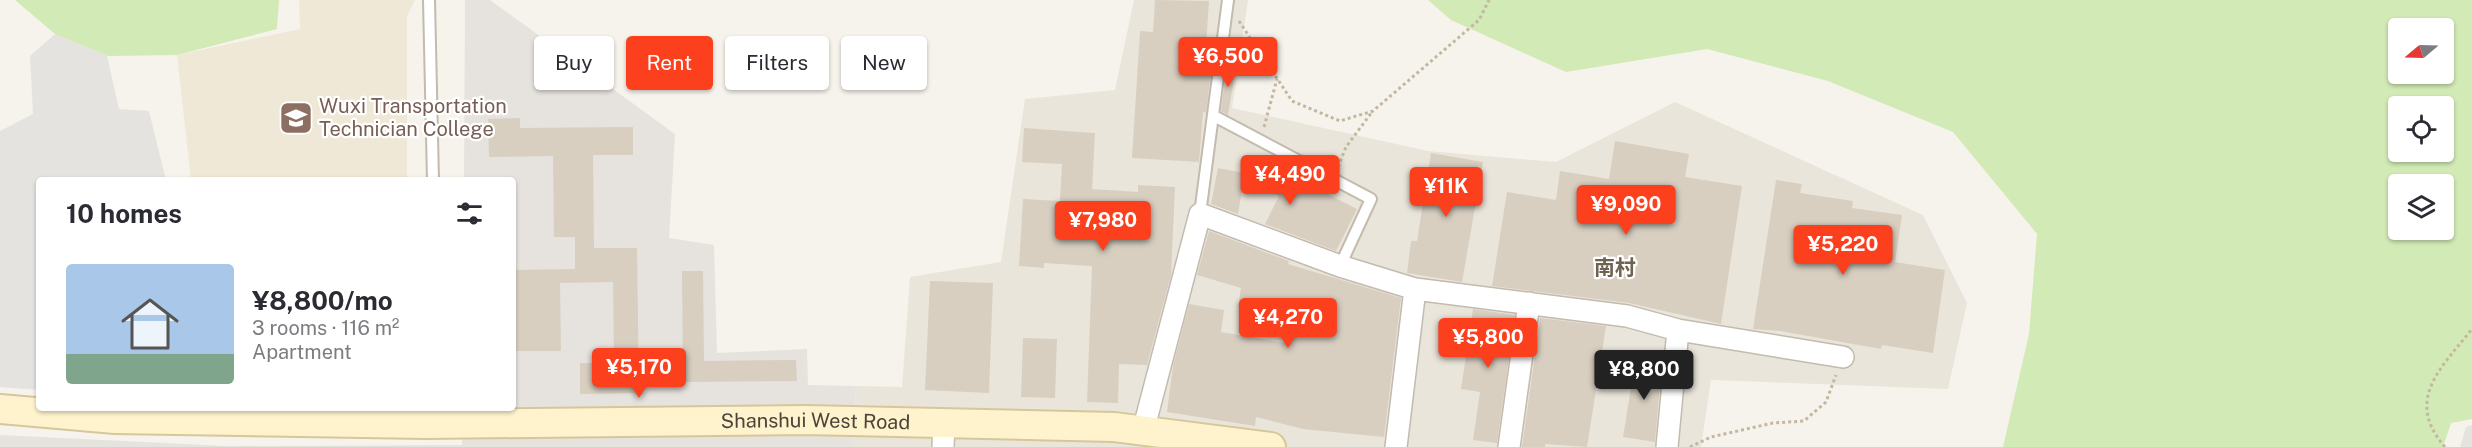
<!DOCTYPE html>
<meta charset="utf-8">
<style>
:root{--surface:#fff;--page:#f2f2f3;--text:#2b2b33;--muted:#7c7c81;--line:#e1e1e2;--accent:#fc3f1d}
body{margin:0;font-family:"Public Sans","Noto Sans SC",sans-serif;background:var(--page);color:var(--text);height:100vh;display:flex;flex-direction:column;font-size:22px;white-space:nowrap}
*{box-sizing:border-box;margin:0}
p{font-size:20px;color:var(--muted)}
.icon{flex:none;width:33px;height:33px;fill:none;stroke:currentColor;stroke-width:2;stroke-linecap:round;stroke-linejoin:round}
.map{position:relative;flex:1;overflow:hidden}
.details{position:absolute;left:36px;top:177px;width:480px;height:234px;display:flex;flex-direction:column;background:var(--surface);border-radius:6px;box-shadow:0 2px 4px #0004}
.details>*{flex:none}
.guide{position:absolute;left:534px;top:36px;width:570px;height:54px;display:flex;gap:12px}
.needle{width:39px;rotate:251deg}
.tools{position:absolute;left:2388px;top:18px;display:grid;gap:12px}
.tools a{display:grid;place-items:center;width:66px;height:66px;border-radius:6px;background:var(--surface);box-shadow:0 2px 4px #0004;font-size:30px}
.price{position:absolute;translate:-50% -51px;padding:0 14px;border-radius:6px;background:var(--accent);color:#fff;font-size:20px;line-height:39px;filter:drop-shadow(0 2px 3px #0008)}
.price::after{content:'';position:absolute;left:50%;top:36px;width:18px;height:14px;margin-left:-9px;background:inherit;clip-path:polygon(0 0,100% 0,50% 100%)}
.price.selected{background:#222;color:#fff}
ul{padding:0;list-style:none}
li{display:flex;align-items:center;gap:18px;height:150px;padding:0 30px}
li+li{border-top:2px solid var(--line)}
li span{display:grid;place-items:center;flex:none;width:168px;height:120px;border-radius:6px;color:#555}
li>.icon{margin-inline-start:auto}
span .icon{width:72px;height:72px;fill:#fffc;stroke-width:1}
li b{font-size:26px}
h2{display:flex;justify-content:space-between;align-items:center;height:72px;padding:0 30px;font-size:26px}
.pill{padding:0 21px;border-radius:6px;background:var(--surface);box-shadow:0 2px 4px #0004;font-size:21px;line-height:54px}
.pill.selected{background:var(--accent);color:#fff}
.map>svg:first-child{display:block}
.residential{fill:#eae5da}
.industrial{fill:#e6e2dd}
.education{fill:#efe8d6}
.green{fill:#d2eab5;fill-rule:evenodd}
.parking{fill:#e5e3e0}
.building{fill:#d8cfc1}
.lines{fill:none;stroke-linecap:round;stroke-linejoin:round}
.lane-casing{stroke:#c2bbae;stroke-width:14}
.street-casing{stroke:#c2bbae;stroke-width:24}
.secondary-casing{stroke:#d6c79b;stroke-width:32}
.path{stroke:#c4b79f;stroke-width:3;stroke-dasharray:3 3;stroke-linecap:butt}
.lane{stroke:#fff;stroke-width:10}
.street{stroke:#fff;stroke-width:21}
.secondary{stroke:#fff3cd;stroke-width:28}
.labels{text-anchor:middle;dominant-baseline:central;stroke-width:4.5;stroke-linejoin:round;paint-order:stroke}
.education-label{font-size:20px;fill:#785e54;stroke:#fff;text-anchor:start}
.street-label{font-size:20px;fill:#4b4439;stroke:#fff}
.neighbourhood-label{font-size:21px;font-weight:bold;fill:#6e6250;stroke:#fff}
</style>
<div class="map">
<svg width="2472" height="447" viewBox="0 0 2472 447">
<rect width="100%" height="100%" fill="#f6f3ec"/>
<!-- residential -->
<path class="residential" d="M 1134,0 L 1248,0 L 1232,108 L 1428,151 L 1556,162 L 1675,102 L 1923,215 L 1967,303 L 1948,389 L 1711,380 L 1701,447 L 853,447 L 856,386 L 902,387 L 910,277 L 1001,262 L 1025,99 L 1115,90 Z"/>
<!-- industrial -->
<path class="industrial" d="M 465,0 L 490,0 L 675,134 L 669,238 L 714,245 L 717,353 L 807,349 L 808,385 L 856,386 L 853,447 L 0,447 L 0,435 L 226,446 L 462,445 L 462,408 L 513,408 L 513,180 L 464,180 Z"/>
<!-- education -->
<path class="education" d="M 299,0 L 415,0 L 407,16 L 407,180 L 191,180 L 177,55 L 300,29 Z"/>
<!-- green -->
<path class="green" d="M 15,0 L 279,0 L 277,29 L 177,55 L 107,56 L 55,34 Z
M 1428,0 L 2472,0 L 2472,419 L 2451,423 L 2443,447 L 2003,447 L 2029,334 L 2037,234 L 1953,132 L 1828,81 L 1707,49 L 1566,72 L 1451,20 ZM 2398,28 L 2444,28 L 2444,74 L 2398,74 ZM 2398,106 L 2444,106 L 2444,152 L 2398,152 ZM 2398,184 L 2444,184 L 2444,230 L 2398,230 Z"/>
<!-- parking -->
<path class="parking" d="M 55,34 L 107,56 L 119,109 L 149,111 L 166,180 L 39,180 L 39,390 L 0,387 L 0,131 L 33,114 L 30,56 Z
M 2472,425 L 2472,447 L 2460,447 L 2466,427 Z"/>
<!-- building -->
<path class="building" d="M 1155,0 L 1209,1 L 1205,61 L 1212,62 L 1206,113 L 1203,112 L 1199,162 L 1132,158 L 1140,31 L 1153,32 Z
M 1227,64 L 1236,66 L 1228,115 L 1221,111 Z
M 520,118 L 520,128 L 633,127 L 633,155 L 593,155 L 594,248 L 637,248 L 639,393 L 580,394 L 580,363 L 614,363 L 613,282 L 560,283 L 561,351 L 513,351 L 513,270 L 575,269 L 575,237 L 554,237 L 553,156 L 489,157 L 488,119 Z
M 1024,128 L 1095,133 L 1092,189 L 1138,192 L 1138,185 L 1175,187 L 1171,275 L 1147,365 L 1119,364 L 1118,403 L 1087,402 L 1092,266 L 1044,263 L 1044,268 L 1019,266 L 1023,199 L 1060,201 L 1062,164 L 1022,162 Z
M 1615,141 L 1689,154 L 1685,177 L 1742,186 L 1721,324 L 1629,303 L 1492,286 L 1507,192 L 1556,200 L 1560,171 L 1609,179 Z
M 1431,153 L 1483,162 L 1462,282 L 1407,273 L 1411,241 L 1417,241 Z
M 1272,166 L 1357,209 L 1336,251 L 1265,224 L 1279,196 L 1244,179 L 1238,214 L 1211,204 L 1218,168 L 1266,177 Z
M 1776,180 L 1802,184 L 1800,193 L 1853,201 L 1852,208 L 1902,215 L 1895,262 L 1945,270 L 1933,353 L 1882,345 L 1881,349 L 1780,331 L 1753,329 Z
M 1209,231 L 1289,261 L 1288,264 L 1401,298 L 1384,437 L 1303,429 L 1256,417 L 1255,426 L 1167,412 L 1173,366 L 1189,304 L 1224,310 L 1221,332 L 1290,344 L 1297,317 L 1238,307 L 1241,288 L 1197,275 Z
M 682,271 L 703,271 L 704,361 L 796,360 L 797,381 L 683,382 Z
M 930,281 L 993,283 L 989,393 L 925,390 Z
M 1473,309 L 1515,315 L 1497,443 L 1473,440 L 1480,392 L 1461,389 Z
M 1540,318 L 1606,326 L 1587,447 L 1545,444 L 1545,447 L 1522,447 Z
M 1023,338 L 1057,339 L 1055,398 L 1021,397 Z
M 1636,357 L 1662,361 L 1655,442 L 1623,437 Z"/>
<g class="lines">
<defs>
<path id="lane" d="M 429,0 L 433,180
M 1214,116 L 1371,199 L 1340,266
M 1200,214 L 1228,0"/>
<path id="street" d="M 1143,431 L 1200,214 L 1340,266 L 1415,289
M 943,447 L 944,423
M 1396,447 L 1415,289 L 1627,316 L 1678,330 L 1843,357
M 1509,447 L 1529,303
M 1667,447 L 1678,330"/>
<g id="secondary">
<path id="s1" d="M 0,409 L 115,419 L 425,424 L 806,420 L 1114,427 L 1271,447"/>
</g>
</defs>
<!-- lane casing -->
<use href="#lane" class="lane-casing"/>
<!-- street casing -->
<use href="#street" class="street-casing"/>
<!-- secondary casing -->
<use href="#secondary" class="secondary-casing"/>
<!-- path -->
<path class="path" d="M 1239,21 L 1292,101 L 1340,121 L 1373,111 L 1479,20 L 1489,0
M 1264,127 L 1277,79
M 1338,167 L 1346,147 L 1372,112
M 1690,447 L 1711,437 L 1773,423 L 1804,421 L 1826,402 L 1836,375
M 2445,447 C 2404,400 2441,368 2472,329"/>
<!-- lane -->
<use href="#lane" class="lane"/>
<!-- street -->
<use href="#street" class="street"/>
<!-- secondary -->
<use href="#secondary" class="secondary"/>
</g>
<!-- icons -->
<defs>
<symbol id="school-square" viewBox="-11 -11 22 22"><rect x="-9" y="-9" width="18" height="18" rx="4" fill="#8d6e63" stroke="#fff"/><path d="M0-5L7-2L0 1L-7-2ZM-4 1L0 2.5L4 1V4Q0 6-4 4Z" fill="#fff"/></symbol>
</defs>
<g fill-rule="evenodd">
<use href="#school-square" x="277" y="99" width="38" height="38"/>
</g>
<g class="labels">
<!-- education labels -->
<g class="education-label">
<text x="319" y="106">Wuxi Transportation<tspan x="319" dy="23">Technician College</tspan></text>
</g>
<!-- street labels -->
<g class="street-label">
<text stroke="none"><textPath href="#s1" startOffset="816">Shanshui West Road</textPath></text>
</g>
<!-- neighbourhood labels -->
<g class="neighbourhood-label">
<text x="1615" y="267">南村</text>
</g>
</g>
</svg>
<div class="tools">
<a><svg class="needle" viewBox="-14 -14 28 28"><path d="M0-13l5 13h-10z" fill="#e53935"/><path d="M0 13l5-13h-10z" fill="#7c7c81"/></svg></a>
<a><svg class="icon" aria-label="locate" viewBox="0 0 24 24"><circle cx="12" cy="12" r="6"/><path d="M12 2v4M12 18v4M2 12h4M18 12h4"/></svg></a>
<a><svg class="icon" aria-label="layers" viewBox="0 0 24 24"><path d="M12 4l9 5-9 5-9-5zM3 14l9 5 9-5"/></svg></a>
</div>
<b class="price" style="left:1228px;top:88px">¥6,500</b>
<b class="price" style="left:1290px;top:206px">¥4,490</b>
<b class="price" style="left:1446px;top:218px">¥11K</b>
<b class="price" style="left:1626px;top:236px">¥9,090</b>
<b class="price" style="left:1103px;top:252px">¥7,980</b>
<b class="price" style="left:1843px;top:276px">¥5,220</b>
<b class="price" style="left:1288px;top:349px">¥4,270</b>
<b class="price" style="left:1488px;top:369px">¥5,800</b>
<b class="price" style="left:639px;top:399px">¥5,170</b>
<b class="price selected" style="left:1644px;top:401px">¥8,800</b>
<div class="guide">
<a class="pill">Buy</a>
<a class="pill selected">Rent</a>
<a class="pill">Filters</a>
<a class="pill">New</a>
</div>
<section class="details">
<h2>10 homes<svg class="icon" aria-label="filters" viewBox="0 0 24 24"><path d="M4 7h16M4 17h16"/><circle cx="9" cy="7" r="2"/><circle cx="15" cy="17" r="2"/></svg></h2>
<ul>
<li><span style="background:linear-gradient(#a9c7e8 75%,#7fa58c 0)"><svg class="icon" aria-label="home" viewBox="0 0 24 24"><path d="M3 11l9-7 9 7M6 9v11h12V9"/></svg></span><div><b>¥8,800/mo</b><p>3 rooms · 116 m²</p><p>Apartment</p></div></li>
</ul>
</section>
</div>
